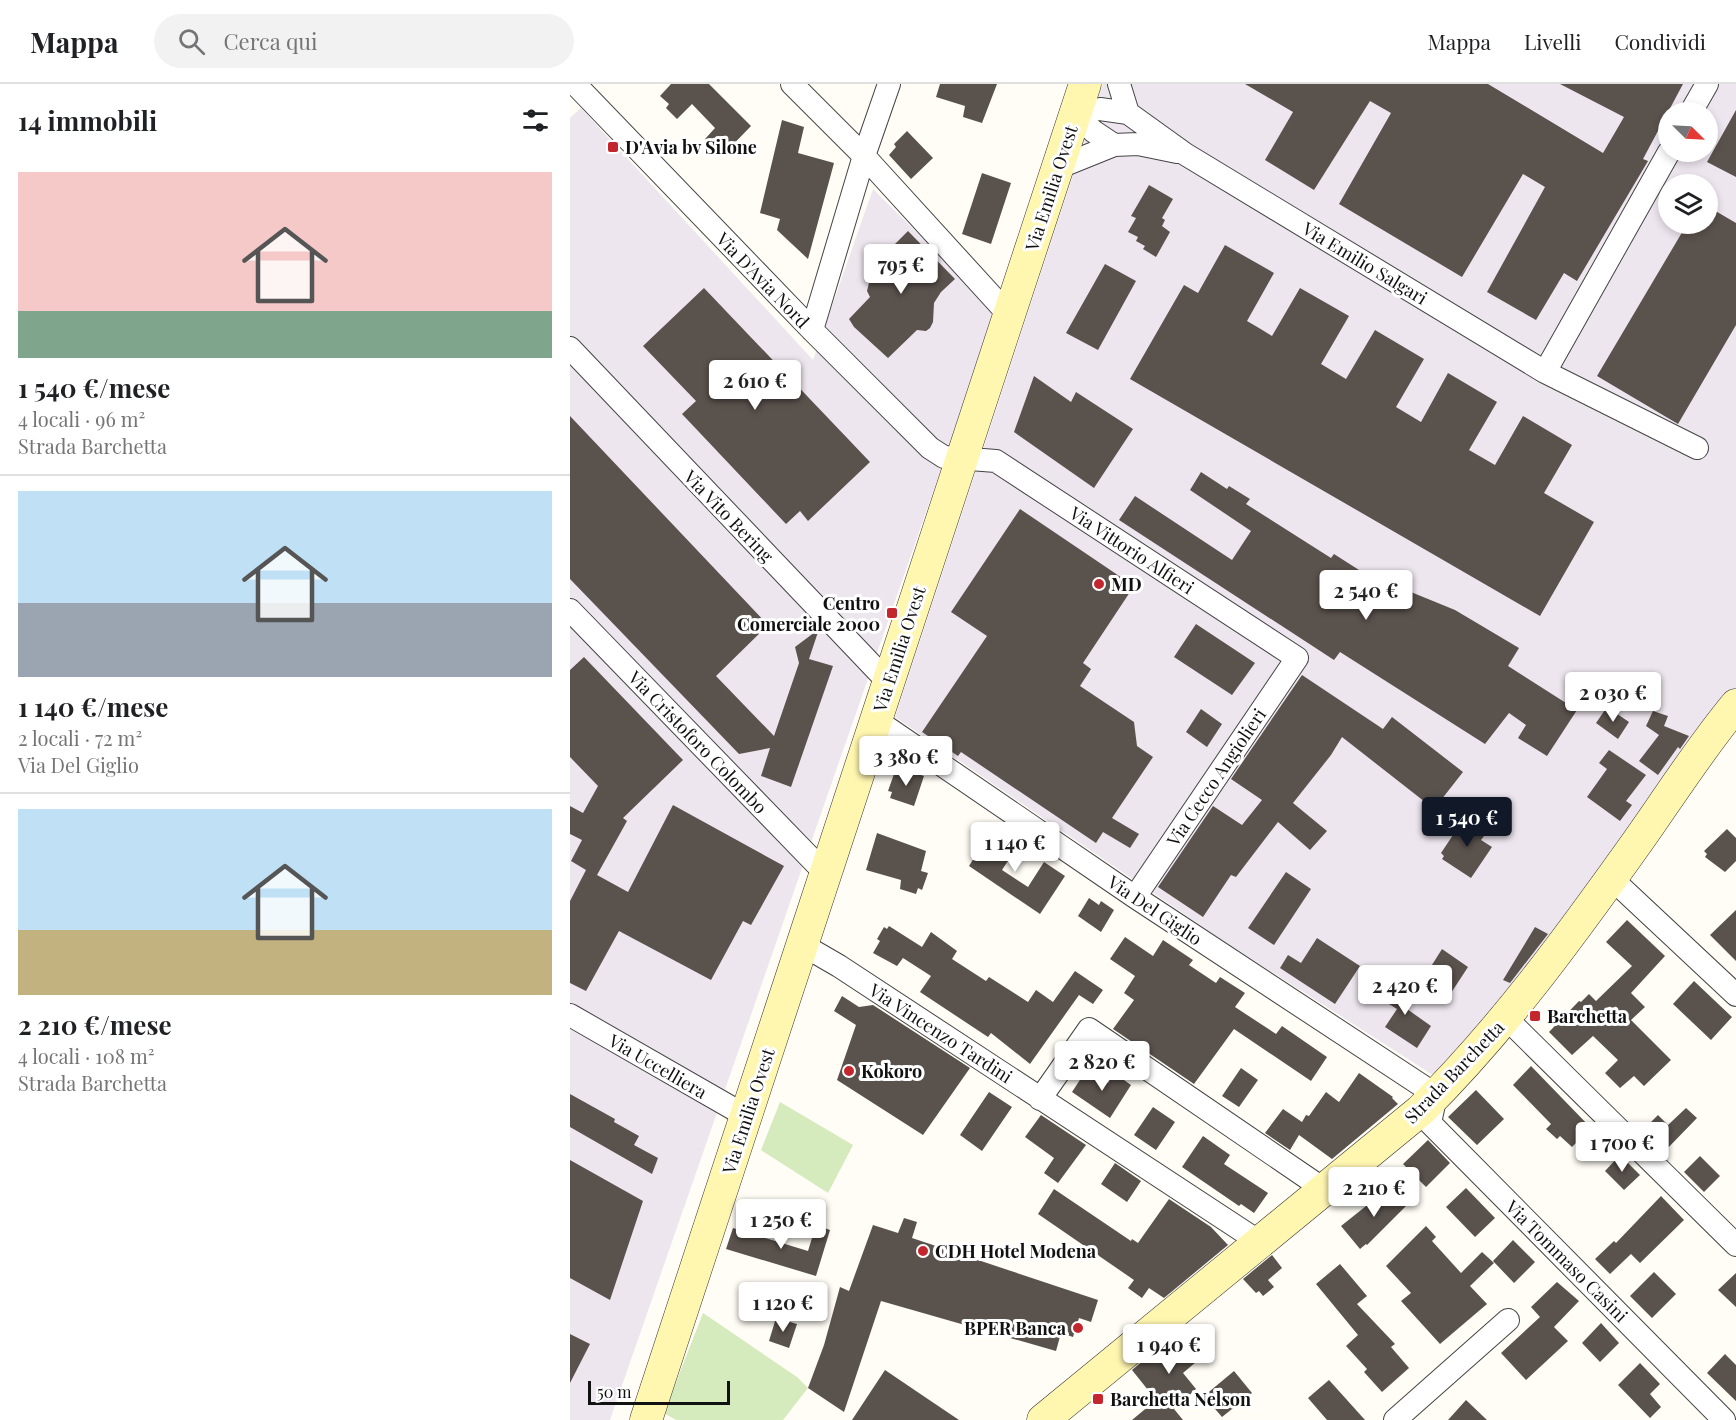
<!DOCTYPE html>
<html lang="it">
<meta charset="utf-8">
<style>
:root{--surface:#fff;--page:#f2f2f2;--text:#202124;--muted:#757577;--line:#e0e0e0;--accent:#111827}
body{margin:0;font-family:"Playfair Display",serif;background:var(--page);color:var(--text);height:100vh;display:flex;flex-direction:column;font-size:22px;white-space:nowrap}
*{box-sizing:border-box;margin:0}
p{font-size:20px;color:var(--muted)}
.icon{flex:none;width:33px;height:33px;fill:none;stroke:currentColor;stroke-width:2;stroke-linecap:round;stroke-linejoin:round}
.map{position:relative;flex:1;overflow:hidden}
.panel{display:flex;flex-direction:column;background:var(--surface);width:570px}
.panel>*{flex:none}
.needle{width:39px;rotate:114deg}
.fabs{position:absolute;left:1088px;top:18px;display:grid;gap:12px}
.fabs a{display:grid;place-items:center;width:60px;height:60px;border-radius:50%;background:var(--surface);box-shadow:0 3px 9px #0003;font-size:30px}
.scale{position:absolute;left:18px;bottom:15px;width:142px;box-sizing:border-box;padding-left:6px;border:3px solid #111;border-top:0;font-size:16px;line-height:21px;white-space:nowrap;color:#111;-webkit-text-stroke:4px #fff;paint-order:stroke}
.price{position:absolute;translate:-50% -51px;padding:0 14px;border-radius:6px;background:#fff;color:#222;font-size:20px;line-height:39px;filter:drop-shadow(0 2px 3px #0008)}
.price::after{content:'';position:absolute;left:50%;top:36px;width:18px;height:14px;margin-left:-9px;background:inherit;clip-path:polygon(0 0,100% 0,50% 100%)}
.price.active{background:var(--accent);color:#fff}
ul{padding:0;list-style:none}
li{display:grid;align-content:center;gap:12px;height:318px;padding:0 18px}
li+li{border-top:2px solid var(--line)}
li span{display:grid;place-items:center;height:186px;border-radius:0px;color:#555}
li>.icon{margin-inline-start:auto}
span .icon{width:108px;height:108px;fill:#fffc;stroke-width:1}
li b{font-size:26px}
h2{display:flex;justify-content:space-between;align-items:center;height:72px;padding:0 18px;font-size:26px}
header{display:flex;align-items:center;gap:36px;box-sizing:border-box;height:84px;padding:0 30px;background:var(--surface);border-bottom:2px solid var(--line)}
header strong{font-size:28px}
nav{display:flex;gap:33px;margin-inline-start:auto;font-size:21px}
.search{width:420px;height:54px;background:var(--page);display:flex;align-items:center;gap:15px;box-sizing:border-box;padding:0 21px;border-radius:33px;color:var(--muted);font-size:22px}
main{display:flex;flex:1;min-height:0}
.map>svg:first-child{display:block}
.industrial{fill:#eee6ef;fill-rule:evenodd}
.green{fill:#d5ebbd}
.building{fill:#5a524d}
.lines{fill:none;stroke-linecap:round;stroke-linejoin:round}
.street-casing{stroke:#444;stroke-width:24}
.secondary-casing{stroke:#333;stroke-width:33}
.street{stroke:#fff;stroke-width:22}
.secondary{stroke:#fff6b0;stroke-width:32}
.poi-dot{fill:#c4262e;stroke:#fff;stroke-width:2}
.labels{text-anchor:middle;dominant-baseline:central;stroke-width:6;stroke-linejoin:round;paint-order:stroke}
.poi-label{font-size:18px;font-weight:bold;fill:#111;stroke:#fff;text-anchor:start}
.street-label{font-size:18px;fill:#111;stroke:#fff}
</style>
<header>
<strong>Mappa</strong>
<div class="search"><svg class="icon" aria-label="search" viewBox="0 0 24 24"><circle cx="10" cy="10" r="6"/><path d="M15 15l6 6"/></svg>Cerca qui</div>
<nav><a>Mappa</a><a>Livelli</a><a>Condividi</a></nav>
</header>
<main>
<section class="panel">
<h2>14 immobili<svg class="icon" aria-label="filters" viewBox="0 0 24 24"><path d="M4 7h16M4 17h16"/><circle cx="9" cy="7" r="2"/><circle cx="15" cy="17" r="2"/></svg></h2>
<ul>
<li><span style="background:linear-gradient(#f6c9c9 75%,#7fa58c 0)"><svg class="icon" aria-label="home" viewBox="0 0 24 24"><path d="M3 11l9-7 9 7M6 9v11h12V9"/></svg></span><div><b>1 540 €/mese</b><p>4 locali · 96 m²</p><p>Strada Barchetta</p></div></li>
<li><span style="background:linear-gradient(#bfe0f5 60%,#9aa5b1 0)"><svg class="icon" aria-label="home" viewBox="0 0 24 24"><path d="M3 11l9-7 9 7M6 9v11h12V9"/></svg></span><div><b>1 140 €/mese</b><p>2 locali · 72 m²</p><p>Via Del Giglio</p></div></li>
<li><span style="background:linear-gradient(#bfe0f5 65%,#c2b280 0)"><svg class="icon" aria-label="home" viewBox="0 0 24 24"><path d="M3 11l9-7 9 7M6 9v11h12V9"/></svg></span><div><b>2 210 €/mese</b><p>4 locali · 108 m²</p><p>Strada Barchetta</p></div></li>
</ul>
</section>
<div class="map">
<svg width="1166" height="1336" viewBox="0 0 1166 1336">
<rect width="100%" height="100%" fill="#fffdf5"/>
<!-- industrial -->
<path class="industrial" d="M 533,0 L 1166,0 L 1166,603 L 950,907 L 869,995 L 646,852 L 325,633 ZM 1098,28 L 1137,28 L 1137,68 L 1098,68 ZM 1098,100 L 1137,100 L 1137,140 L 1098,140 Z
M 11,24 L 243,276 L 303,105 L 426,227 L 40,1336 L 0,1336 L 0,34 Z"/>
<!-- green -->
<path class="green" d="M 210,1018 L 283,1061 L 258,1109 L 191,1066 Z
M 133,1229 L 227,1293 L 238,1304 L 213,1336 L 106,1336 L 94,1329 Z"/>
<!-- building -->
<path class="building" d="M 101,0 L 139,0 L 181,42 L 152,72 L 135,55 L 145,44 L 122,20 L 107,35 L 96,24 L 99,20 L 90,12 Z
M 370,0 L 427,0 L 412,39 L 393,33 L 395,22 L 366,13 Z
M 675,0 L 918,0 L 1033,69 L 1054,33 L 990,0 L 1113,0 L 1073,75 L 1078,77 L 1007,197 L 994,189 L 966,236 L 917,208 L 975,103 L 953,90 L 892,193 L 769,120 L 821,29 L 800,17 L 744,106 L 695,76 L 723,28 Z
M 1166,26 L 1166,93 L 1137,78 Z
M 212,36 L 234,43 L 228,69 L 264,79 L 238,175 L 207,146 L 210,135 L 190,129 Z
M 337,47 L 363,74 L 341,95 L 319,71 L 326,63 L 324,60 Z
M 412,89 L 441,99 L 421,160 L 392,150 Z
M 579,101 L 603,115 L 592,134 L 595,136 L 592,142 L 600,148 L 586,173 L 573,165 L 575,162 L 566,157 L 568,153 L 558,148 L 566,134 L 561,132 Z
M 1137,122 L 1166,139 L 1166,241 L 1108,340 L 1027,292 L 1117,140 L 1137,140 Z
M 338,147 L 385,195 L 371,208 L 364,219 L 363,238 L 360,244 L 356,247 L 347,246 L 318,274 L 284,243 L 279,235 L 300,213 L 297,207 L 299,199 L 296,194 L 297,188 Z
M 655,161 L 704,189 L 677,237 L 689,244 L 702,252 L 730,204 L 779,232 L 751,280 L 776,295 L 805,246 L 854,275 L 826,323 L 851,338 L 878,289 L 927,318 L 899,366 L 925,381 L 953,332 L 1002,361 L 974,409 L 1024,438 L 970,532 L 560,295 L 614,201 L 628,209 Z
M 535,180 L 566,197 L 528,266 L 496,249 Z
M 134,204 L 300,378 L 238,437 L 230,427 L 216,440 L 112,330 L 126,317 L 73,262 Z
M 464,292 L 501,318 L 506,308 L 563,345 L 524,404 L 444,348 Z
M 0,332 L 198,541 L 146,592 L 204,652 L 229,579 L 225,563 L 249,545 L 239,575 L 263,582 L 221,703 L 191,692 L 200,664 L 169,670 L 0,495 Z
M 631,388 L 657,405 L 659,402 L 680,415 L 676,420 L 761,474 L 764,470 L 800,493 L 812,499 L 814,497 L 885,526 L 949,564 L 938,582 L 1007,626 L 977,672 L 948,654 L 956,641 L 939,629 L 915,660 L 770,568 L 764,576 L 549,436 L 565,412 L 662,476 L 681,447 L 620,406 Z
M 450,425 L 564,502 L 513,579 L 521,585 L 510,602 L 564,638 L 567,662 L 583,673 L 542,734 L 569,750 L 560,764 L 533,748 L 526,759 L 391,668 L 388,672 L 352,648 L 417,552 L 381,528 Z
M 626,540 L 685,579 L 662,611 L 604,573 Z
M 14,573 L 113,676 L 53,734 L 57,737 L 27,791 L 58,808 L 103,721 L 214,782 L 181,841 L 173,837 L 141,896 L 49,847 L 16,907 L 0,899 L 0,817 L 16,786 L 1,777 L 12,756 L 0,750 L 0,722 L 13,729 L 28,702 L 0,673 L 0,586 Z
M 732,591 L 813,645 L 822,633 L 893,688 L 864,725 L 772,653 L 761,671 L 723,719 L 757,747 L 740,766 L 708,738 L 666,793 L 661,791 L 633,833 L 588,803 L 643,722 L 672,741 L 692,716 L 661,695 Z
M 1037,623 L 1059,638 L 1048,655 L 1026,639 Z
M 631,625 L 652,640 L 637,663 L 616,648 Z
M 1083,627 L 1098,632 L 1094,642 L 1119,652 L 1110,665 L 1108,663 L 1088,691 L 1069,677 L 1089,651 L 1076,642 Z
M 1039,666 L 1076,691 L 1056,717 L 1062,721 L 1050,737 L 1017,713 L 1037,685 L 1029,679 Z
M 330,684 L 354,692 L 344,722 L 320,714 L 322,708 L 318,707 L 324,690 L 327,691 Z
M 895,733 L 917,748 L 911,756 L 922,763 L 901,794 L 872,775 L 874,772 L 871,769 Z
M 422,745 L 447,763 L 432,786 L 458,803 L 474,778 L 495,792 L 470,830 L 399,782 Z
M 1157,745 L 1166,754 L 1166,777 L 1155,788 L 1135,773 L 1137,770 L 1134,767 Z
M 307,749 L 356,767 L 351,787 L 358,789 L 352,806 L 348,804 L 346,810 L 330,805 L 331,796 L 296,786 Z
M 716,788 L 741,805 L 704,861 L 678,844 Z
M 519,814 L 529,821 L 531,817 L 544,826 L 531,848 L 508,832 Z
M 1166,826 L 1166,877 L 1140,851 Z
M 1057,836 L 1095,872 L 1061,909 L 1075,923 L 1061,936 L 1101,976 L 1074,1002 L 1064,992 L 1050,1004 L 1035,989 L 1048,976 L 1023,952 L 1002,971 L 979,948 L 1009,917 L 1011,918 L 1019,910 L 1026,917 L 1062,882 L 1036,858 Z
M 319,842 L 352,863 L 361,848 L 387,867 L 382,875 L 416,897 L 419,893 L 458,918 L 466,906 L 483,918 L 505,887 L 533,906 L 523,920 L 509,911 L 460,980 L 421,949 L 418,953 L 350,908 L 361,892 L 333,874 L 327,882 L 303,869 L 310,857 L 307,855 L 314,843 L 317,845 Z
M 965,843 L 978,850 L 940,899 L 933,896 Z
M 555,853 L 583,872 L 593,856 L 623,876 L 619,881 L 646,899 L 650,893 L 675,909 L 665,923 L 706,950 L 712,942 L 757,973 L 741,997 L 664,945 L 624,1000 L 543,945 L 564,916 L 554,909 L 565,892 L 540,875 Z
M 747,854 L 790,882 L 765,920 L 710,884 L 718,871 L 731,879 Z
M 872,865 L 898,883 L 881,909 L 855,892 Z
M 1124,897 L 1162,933 L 1141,956 L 1103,920 Z
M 823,898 L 846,912 L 837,925 L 861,942 L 847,964 L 815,943 L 827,925 L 811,915 Z
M 272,912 L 289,923 L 303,921 L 400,984 L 353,1051 L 267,996 L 286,941 L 264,927 Z
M 961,982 L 1021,1044 L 1002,1063 L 990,1052 L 987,1055 L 976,1045 L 981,1040 L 943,1001 Z
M 671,984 L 688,996 L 669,1023 L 652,1012 Z
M 517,985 L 538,999 L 544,989 L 561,1001 L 540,1034 L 502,1008 Z
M 789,989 L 823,1013 L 822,1014 L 828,1020 L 762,1075 L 729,1051 L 720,1066 L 695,1049 L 713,1025 L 732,1038 L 736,1031 L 739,1032 L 756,1008 L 769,1018 Z
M 906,1006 L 934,1035 L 907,1061 L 878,1033 Z
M 419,1008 L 442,1023 L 412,1067 L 390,1051 Z
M 0,1010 L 45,1035 L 44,1038 L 69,1052 L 64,1061 L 88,1074 L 82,1090 L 0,1043 Z
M 583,1023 L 605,1038 L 586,1066 L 564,1051 Z
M 1116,1024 L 1127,1034 L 1093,1069 L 1072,1047 L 1088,1031 L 1098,1041 Z
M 471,1031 L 516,1061 L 488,1099 L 474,1089 L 484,1074 L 455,1053 Z
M 633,1052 L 660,1071 L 654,1080 L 698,1109 L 684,1129 L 671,1120 L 669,1122 L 612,1083 Z
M 858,1056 L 880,1079 L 856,1103 L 833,1080 Z
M 1050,1071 L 1070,1091 L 1054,1106 L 1035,1087 Z
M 1130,1072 L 1150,1092 L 1134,1108 L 1114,1088 Z
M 0,1076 L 73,1117 L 40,1216 L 0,1194 Z
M 545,1079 L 571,1097 L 557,1118 L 531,1100 Z
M 820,1103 L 837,1121 L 797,1161 L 796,1160 L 790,1165 L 771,1142 Z
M 896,1104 L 925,1134 L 905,1153 L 876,1123 Z
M 484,1105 L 561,1157 L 562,1155 L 568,1159 L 599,1115 L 641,1143 L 658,1161 L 594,1214 L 579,1204 L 572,1214 L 558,1204 L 564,1196 L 468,1130 Z
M 1091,1112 L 1114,1136 L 1070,1179 L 1061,1170 L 1040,1190 L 1025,1175 L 1044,1157 L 1046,1159 Z
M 334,1134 L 347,1138 L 342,1154 L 528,1216 L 521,1238 L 509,1234 L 503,1253 L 491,1249 L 486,1267 L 311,1217 L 274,1328 L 238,1304 L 254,1261 L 270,1203 L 279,1207 L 303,1141 L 328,1149 Z
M 246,1141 L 260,1146 L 246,1192 L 156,1165 L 163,1144 L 238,1167 Z
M 856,1142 L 866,1153 L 862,1157 L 891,1189 L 912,1168 L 924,1179 L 900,1202 L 917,1220 L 870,1260 L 831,1217 L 841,1209 L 816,1182 Z
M 943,1156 L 965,1178 L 944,1199 L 923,1177 Z
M 702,1171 L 712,1184 L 698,1196 L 704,1203 L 693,1212 L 689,1207 L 686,1209 L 673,1195 Z
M 770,1180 L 797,1212 L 787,1220 L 825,1260 L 821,1263 L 839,1284 L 812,1308 L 794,1288 L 797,1285 L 776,1262 L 788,1251 L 746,1200 Z
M 1084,1188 L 1106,1210 L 1082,1234 L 1060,1212 Z
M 1166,1189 L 1166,1223 L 1148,1206 Z
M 987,1198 L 1009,1217 L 984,1243 L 998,1257 L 956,1296 L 931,1269 L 970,1233 L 961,1223 Z
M 206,1234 L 227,1240 L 219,1264 L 199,1257 Z
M 1031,1239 L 1049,1259 L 1030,1278 L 1012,1259 Z
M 613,1244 L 620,1252 L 624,1249 L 639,1267 L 613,1289 L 626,1305 L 604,1325 L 613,1336 L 562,1336 L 586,1316 L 562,1286 Z
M 0,1250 L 20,1260 L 0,1299 Z
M 1155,1270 L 1166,1281 L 1166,1317 L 1137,1289 Z
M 1070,1279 L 1090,1300 L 1080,1310 L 1091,1323 L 1080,1334 L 1048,1301 Z
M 315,1286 L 346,1307 L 389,1336 L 282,1336 Z
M 664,1287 L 682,1309 L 652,1333 L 634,1312 Z
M 759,1296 L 795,1336 L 757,1336 L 738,1314 Z
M 896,1316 L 917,1336 L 878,1336 Z"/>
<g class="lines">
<defs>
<path id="street" d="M 5,0 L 242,246 L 360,364 L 374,373 L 426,377 L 727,574 L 565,813
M 222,0 L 294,72 L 439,231
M 549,0 L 558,29
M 1121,28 L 1137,0
M 505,29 L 530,25 L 558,29 L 615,70 L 975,288 L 1127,364
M 505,29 L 523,47 L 544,61
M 487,84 L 544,61 L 568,60 L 607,68
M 242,246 L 294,72 L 319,0
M 0,264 L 319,599
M 975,288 L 1099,68
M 0,526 L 256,790
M 306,636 L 565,813 L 866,1011 L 860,1039 L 1154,1336
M 1041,794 L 1166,911
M 231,860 L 269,882 L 691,1159
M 0,931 L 176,1032
M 936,934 L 1166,1161
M 470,1015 L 519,945 L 755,1106
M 825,1336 L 938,1236"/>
<path id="secondary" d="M 76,1336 L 515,0
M 473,1336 L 851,1026 C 933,945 1001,851 1068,757 C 1100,712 1130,664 1166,621"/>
</defs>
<!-- street casing -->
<use href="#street" class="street-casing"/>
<!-- secondary casing -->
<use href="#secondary" class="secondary-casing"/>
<!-- street -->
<use href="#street" class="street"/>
<!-- secondary -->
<use href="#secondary" class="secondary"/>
</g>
<!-- markers -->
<g class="poi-dot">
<rect x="37" y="57" width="12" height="12" rx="3"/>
<circle cx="529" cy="500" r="6"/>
<rect x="316" y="523" width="12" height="12" rx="3"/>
<rect x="959" y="926" width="12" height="12" rx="3"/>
<circle cx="279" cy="987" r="6"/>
<circle cx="353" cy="1167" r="6"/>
<circle cx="508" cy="1244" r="6"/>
<rect x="522" y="1309" width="12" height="12" rx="3"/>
</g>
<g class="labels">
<!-- poi labels -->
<g class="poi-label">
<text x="55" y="63">D'Avia bv Silone</text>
<text x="541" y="500">MD</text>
<text x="310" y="519" text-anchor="end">Centro<tspan x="310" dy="21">Comerciale 2000</tspan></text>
<text x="977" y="932">Barchetta</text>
<text x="291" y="987">Kokoro</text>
<text x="365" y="1167">CDH Hotel Modena</text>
<text x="496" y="1244" text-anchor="end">BPER Banca</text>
<text x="540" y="1315">Barchetta Nelson</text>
</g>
<!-- street labels -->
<g class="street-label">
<text transform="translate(481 104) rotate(-72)">Via Emilia Ovest</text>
<text transform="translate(795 179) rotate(31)">Via Emilio Salgari</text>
<text transform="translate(193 196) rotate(46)">Via D'Avia Nord</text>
<text transform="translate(159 432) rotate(46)">Via Vito Bering</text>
<text transform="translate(562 466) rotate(33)">Via Vittorio Alfieri</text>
<text transform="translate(329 565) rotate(-72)">Via Emilia Ovest</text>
<text transform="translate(128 658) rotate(46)">Via Cristoforo Colombo</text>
<text transform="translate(646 693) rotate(-56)">Via Cecco Angiolieri</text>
<text transform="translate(585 826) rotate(34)">Via Del Giglio</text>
<text transform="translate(371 949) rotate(33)">Via Vincenzo Tardini</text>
<text transform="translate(88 982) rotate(30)">Via Uccelliera</text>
<text transform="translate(884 988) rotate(-46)">Strada Barchetta</text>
<text transform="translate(178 1027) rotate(-72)">Via Emilia Ovest</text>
<text transform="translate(997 1177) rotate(45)">Via Tommaso Casini</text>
</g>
</g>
</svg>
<div class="fabs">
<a><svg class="needle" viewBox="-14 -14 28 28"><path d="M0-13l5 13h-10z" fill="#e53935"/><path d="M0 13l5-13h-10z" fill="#757577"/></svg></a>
<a><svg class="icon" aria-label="layers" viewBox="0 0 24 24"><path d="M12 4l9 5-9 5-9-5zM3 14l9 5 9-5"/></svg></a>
</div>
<div class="scale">50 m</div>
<b class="price" style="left:331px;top:211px">795 €</b>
<b class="price" style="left:185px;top:327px">2 610 €</b>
<b class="price" style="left:796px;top:537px">2 540 €</b>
<b class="price" style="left:1043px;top:639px">2 030 €</b>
<b class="price" style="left:336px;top:703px">3 380 €</b>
<b class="price active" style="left:897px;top:764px">1 540 €</b>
<b class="price" style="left:445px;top:789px">1 140 €</b>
<b class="price" style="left:835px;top:932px">2 420 €</b>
<b class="price" style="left:532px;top:1008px">2 820 €</b>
<b class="price" style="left:1052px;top:1089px">1 700 €</b>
<b class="price" style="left:804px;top:1134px">2 210 €</b>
<b class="price" style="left:211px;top:1166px">1 250 €</b>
<b class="price" style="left:213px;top:1249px">1 120 €</b>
<b class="price" style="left:599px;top:1291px">1 940 €</b>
</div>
</main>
